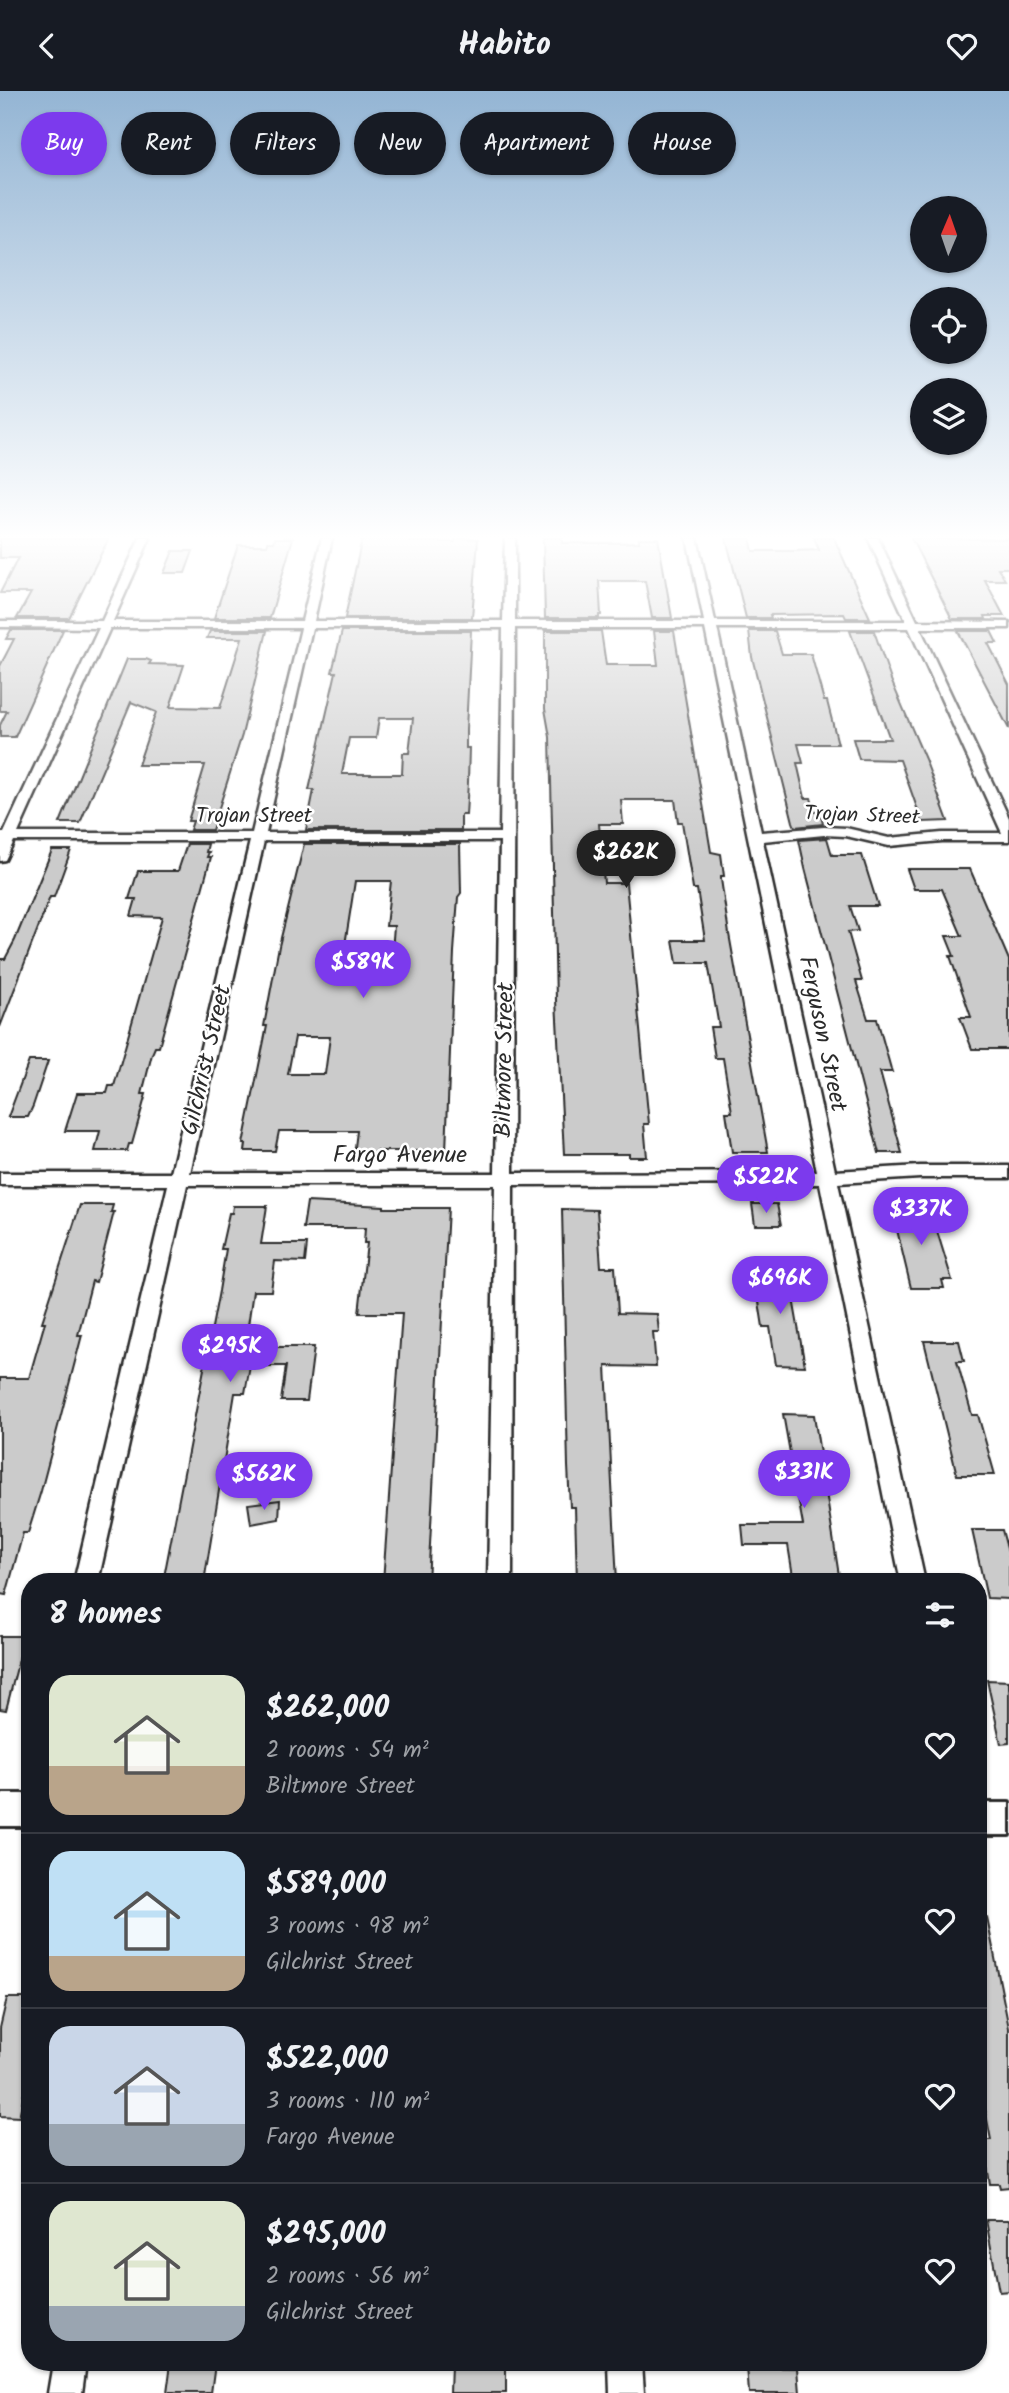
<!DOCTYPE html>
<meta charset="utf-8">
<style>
:root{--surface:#171b24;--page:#242831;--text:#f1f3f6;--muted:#9ea1a6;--line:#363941;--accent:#7c3aed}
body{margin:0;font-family:Kalam,sans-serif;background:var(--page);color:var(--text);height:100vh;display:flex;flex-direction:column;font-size:26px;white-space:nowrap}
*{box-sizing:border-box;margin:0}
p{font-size:23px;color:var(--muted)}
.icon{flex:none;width:38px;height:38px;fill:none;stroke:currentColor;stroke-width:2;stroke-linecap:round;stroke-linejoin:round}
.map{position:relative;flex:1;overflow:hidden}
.drawer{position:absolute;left:21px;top:1482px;width:966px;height:798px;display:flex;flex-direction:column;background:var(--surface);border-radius:28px;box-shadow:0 2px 5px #0004}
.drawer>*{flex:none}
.banner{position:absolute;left:21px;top:21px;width:968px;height:63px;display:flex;gap:14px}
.needle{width:46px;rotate:2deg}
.controls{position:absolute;left:910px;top:105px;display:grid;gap:14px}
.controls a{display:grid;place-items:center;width:77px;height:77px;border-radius:50%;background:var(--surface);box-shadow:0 2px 5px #0004;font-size:35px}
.price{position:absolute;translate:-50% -60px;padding:0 16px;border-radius:24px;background:var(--accent);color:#fff;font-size:23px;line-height:46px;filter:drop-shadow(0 2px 4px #0008)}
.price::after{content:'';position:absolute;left:50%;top:42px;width:21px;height:16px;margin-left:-10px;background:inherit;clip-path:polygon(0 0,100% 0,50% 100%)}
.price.selected{background:#222;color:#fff}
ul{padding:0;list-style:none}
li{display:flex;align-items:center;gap:21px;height:175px;padding:0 28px}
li+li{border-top:2px solid var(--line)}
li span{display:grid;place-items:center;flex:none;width:196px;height:140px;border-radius:21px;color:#555}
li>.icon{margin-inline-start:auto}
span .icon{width:84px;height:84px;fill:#fffc;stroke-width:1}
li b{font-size:30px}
h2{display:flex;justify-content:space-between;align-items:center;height:84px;padding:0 28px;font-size:30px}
.pill{padding:0 24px;border-radius:32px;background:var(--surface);box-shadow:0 2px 5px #0004;font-size:24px;line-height:63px}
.pill.selected{background:var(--accent);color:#fff}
header{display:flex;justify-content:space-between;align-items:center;height:91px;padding:0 28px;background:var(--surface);font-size:32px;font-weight:700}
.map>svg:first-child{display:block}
.building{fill:#cbcbcb;stroke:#2b2b2b;stroke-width:2;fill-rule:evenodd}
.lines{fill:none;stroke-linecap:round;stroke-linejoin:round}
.minor-casing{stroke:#2b2b2b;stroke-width:5}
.tertiary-casing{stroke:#2b2b2b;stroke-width:6}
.minor{fill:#fff;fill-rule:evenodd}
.tertiary{fill:#fff;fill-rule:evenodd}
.labels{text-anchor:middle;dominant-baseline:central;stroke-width:5;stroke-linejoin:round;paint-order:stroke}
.far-street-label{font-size:21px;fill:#2b2b2b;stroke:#fff}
.street-label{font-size:24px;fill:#2b2b2b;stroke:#fff}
</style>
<header><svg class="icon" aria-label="back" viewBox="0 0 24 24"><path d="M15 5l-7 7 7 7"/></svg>Habito<svg class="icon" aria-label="heart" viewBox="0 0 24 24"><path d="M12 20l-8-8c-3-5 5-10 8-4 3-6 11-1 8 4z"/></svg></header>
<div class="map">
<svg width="1009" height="2302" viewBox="0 0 1009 2302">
<rect width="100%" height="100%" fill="#fff"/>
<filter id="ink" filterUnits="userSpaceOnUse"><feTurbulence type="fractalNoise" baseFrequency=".0143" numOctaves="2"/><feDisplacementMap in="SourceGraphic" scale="14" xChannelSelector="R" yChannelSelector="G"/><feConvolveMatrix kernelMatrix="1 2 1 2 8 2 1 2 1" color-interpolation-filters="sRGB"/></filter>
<g filter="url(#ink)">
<!-- building -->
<path class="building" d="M 0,447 L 109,447 L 69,527 L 17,527 L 31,502 L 0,502 L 18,467 L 0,467 Z
M 275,447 L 293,447 L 270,527 L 214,527 L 238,454 L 267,454 L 268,451 L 274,451 Z
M 362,447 L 411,447 L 410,451 L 455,451 L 455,447 L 478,448 L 472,527 L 345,527 Z
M 543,447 L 562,447 L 562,452 L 609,452 L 639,451 L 639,447 L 658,447 L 672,527 L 652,527 L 645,490 L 599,490 L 601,524 L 599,524 L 599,527 L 545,527 Z
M 726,447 L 750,447 L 753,460 L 794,460 L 819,459 L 814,447 L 834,447 L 870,527 L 846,527 L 844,523 L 770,524 L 771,527 L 746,527 Z
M 911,447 L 1009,448 L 1009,477 L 998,477 L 1005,489 L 985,489 L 1004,525 L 985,525 L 986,528 L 952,528 Z
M 173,460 L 193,460 L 185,482 L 164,482 Z
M 11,539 L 63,539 L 15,646 L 0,646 L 0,634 L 7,620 L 0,620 L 0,575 L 14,548 L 6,548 Z
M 210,540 L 267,540 L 242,644 L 212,739 L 190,739 L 193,730 L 188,730 L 205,674 L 138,674 L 156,621 L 131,611 L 80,732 L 60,732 L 127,568 L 146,568 L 151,570 L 149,573 L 184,574 L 170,616 L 220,617 L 242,547 L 207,547 Z
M 342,540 L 471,540 L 466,638 L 466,657 L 469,657 L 468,691 L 466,724 L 461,724 L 461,739 L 306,739 L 314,699 L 309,699 L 336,581 L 332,581 ZM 379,627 L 413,627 L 409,662 L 403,662 L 402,683 L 342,683 L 349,647 L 376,647 Z
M 545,540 L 601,540 L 606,574 L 658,574 L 654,540 L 674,540 L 711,761 L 721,763 L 724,785 L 721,785 L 721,788 L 729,843 L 768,1061 L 732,1061 L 726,1021 L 732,1021 L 723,967 L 715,967 L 710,936 L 719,936 L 708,872 L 677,872 L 673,849 L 705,849 L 697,798 L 693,798 L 682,731 L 678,731 L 675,709 L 621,709 L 623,733 L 599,733 L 604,792 L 626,792 L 649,1033 L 644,1033 L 647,1066 L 629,1066 L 629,1063 L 564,1063 L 556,909 L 550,646 L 545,618 Z
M 749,540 L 775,540 L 782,563 L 811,563 L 824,610 L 827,610 L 838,653 L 798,653 L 803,672 L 797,672 L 805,707 L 811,707 L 815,721 L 820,721 L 823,733 L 795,736 L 793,731 L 752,566 Z
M 850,540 L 874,540 L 891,589 L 925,668 L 948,730 L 922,731 L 900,669 L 859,668 L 853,648 L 890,648 Z
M 958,540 L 991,540 L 997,552 L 988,552 L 1009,593 L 1009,638 Z
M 827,747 L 832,764 L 862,764 L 878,815 L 850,815 L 858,840 L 848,841 L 862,890 L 856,890 L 868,928 L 877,928 L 891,978 L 892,981 L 880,981 L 902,1062 L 879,1062 L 805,777 L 799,749 Z
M 187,753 L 208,753 L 206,761 L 209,761 L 207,766 L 211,766 L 159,956 L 155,956 L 152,963 L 142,1003 L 146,1003 L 132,1053 L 129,1053 L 127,1060 L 95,1060 L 100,1040 L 65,1040 L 77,1002 L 107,1002 L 109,995 L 114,995 L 162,826 L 131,825 L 136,808 L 129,808 L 138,780 L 178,780 Z
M 304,753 L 460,753 L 461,802 L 458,806 L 454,861 L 446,1060 L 378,1060 L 378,1064 L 354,1064 L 357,1040 L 279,1040 L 275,1060 L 245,1060 L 246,1053 L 243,1053 L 267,935 L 264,935 L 279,855 ZM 355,790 L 391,790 L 386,835 L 394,835 L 390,885 L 346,885 L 347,873 L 342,873 ZM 295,946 L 330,946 L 325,983 L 288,983 Z
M 52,759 L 71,759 L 54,806 L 50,806 L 0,936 L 0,868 L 5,868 L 15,849 Z
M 907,778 L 970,778 L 1009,869 L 1009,958 L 972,958 L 960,926 L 971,926 L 950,865 L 954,865 L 946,845 L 962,845 L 942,798 L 914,798 Z
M 29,970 L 48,970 L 33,1015 L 28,1026 L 8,1026 Z
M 307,1111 L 384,1115 L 384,1117 L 448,1117 L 428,1491 L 383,1491 L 402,1222 L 359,1222 L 367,1152 L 364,1152 L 365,1137 L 303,1137 Z
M 752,1113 L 777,1113 L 781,1134 L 755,1134 Z
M 80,1114 L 113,1114 L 111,1121 L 114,1121 L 96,1191 L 92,1190 L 78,1244 L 82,1244 L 41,1400 L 28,1442 L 23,1442 L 6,1504 L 0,1503 L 0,1287 L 29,1287 L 45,1231 L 42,1231 Z
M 891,1114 L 929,1114 L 952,1189 L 942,1189 L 944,1197 L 911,1197 Z
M 233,1115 L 267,1115 L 261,1153 L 307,1153 L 305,1171 L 275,1170 L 271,1200 L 253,1200 L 246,1248 L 266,1248 L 264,1256 L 314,1256 L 307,1310 L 281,1310 L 286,1275 L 250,1275 L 245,1302 L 235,1302 L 204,1491 L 163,1491 L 219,1200 L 226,1158 L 221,1158 L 229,1122 L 232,1122 Z
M 562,1118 L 597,1119 L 601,1176 L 615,1176 L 618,1222 L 657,1223 L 659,1241 L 653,1241 L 656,1276 L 606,1275 L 617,1491 L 577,1491 L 575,1416 L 570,1416 L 568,1375 Z
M 754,1179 L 788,1179 L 805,1275 L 776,1274 L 770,1236 L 763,1236 Z
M 924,1250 L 959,1250 L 964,1270 L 957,1270 L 972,1324 L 978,1324 L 995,1384 L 957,1384 Z
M 783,1323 L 814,1324 L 840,1491 L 794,1491 L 788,1454 L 744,1454 L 742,1434 L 803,1434 Z
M 280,1409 L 279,1428 L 251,1433 L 248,1413 Z
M 972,1439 L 1002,1439 L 1009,1465 L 1009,1508 L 987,1507 Z
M 0,1545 L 25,1545 L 6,1619 L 0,1618 Z
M 987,1589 L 1009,1590 L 1009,1652 L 1001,1653 Z
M 987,1827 L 1009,1937 L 1009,2096 L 1000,2097 L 999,2093 L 990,2093 L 983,2049 L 991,2049 L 978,1982 L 978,1828 Z
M 7,1907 L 30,1907 L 30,1974 L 19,2026 L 0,2025 L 0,1937 Z
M 986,2129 L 1009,2129 L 1009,2200 L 999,2201 Z
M 171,2272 L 215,2272 L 211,2302 L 167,2302 Z
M 451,2274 L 506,2275 L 506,2302 L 450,2302 Z
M 747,2276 L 798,2277 L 800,2302 L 749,2302 Z"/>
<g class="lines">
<defs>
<path id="minor" d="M 140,447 L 150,447 L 113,530 L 302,530 L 322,447 L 332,447 L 314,530 L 503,530 L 505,447 L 515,447 L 515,530 L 704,530 L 687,447 L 697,447 L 715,530 L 906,530 L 868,447 L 878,447 L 917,530 L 1009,531 L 1009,537 L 920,537 L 1009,727 L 1009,750 L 942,750 L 889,755 L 846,745 L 824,744 L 763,750 L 835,1080 L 920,1075 L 1009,1075 L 1009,1087 L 920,1087 L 838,1092 L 925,1491 L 901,1491 L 820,1093 L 513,1094 L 512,1491 L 488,1491 L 495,1094 L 187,1094 L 98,1491 L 74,1491 L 168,1094 L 0,1094 L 0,1082 L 171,1082 L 250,750 L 14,750 L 5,769 L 0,770 L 0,742 L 4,742 L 99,537 L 0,536 L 0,530 L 102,530 ZM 110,537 L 301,537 L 252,742 L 18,742 ZM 312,537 L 503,537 L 500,742 L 266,742 ZM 515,537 L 705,537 L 817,1081 L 513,1082 ZM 717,537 L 909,537 L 1002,742 L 942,742 L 889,747 L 846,737 L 824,736 L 761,741 ZM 264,750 L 500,750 L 495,1082 L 190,1082 Z
M 53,2272 L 86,2272 L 82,2302 L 48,2302 Z
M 609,2272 L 642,2272 L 644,2302 L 610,2302 Z"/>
<path id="tertiary" d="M 0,1703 L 30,1703 L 30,1735 L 0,1735 Z
M 978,1712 L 1009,1712 L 1009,1744 L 978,1744 Z"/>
</defs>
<!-- minor casing -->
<use href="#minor" class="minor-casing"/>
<!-- tertiary casing -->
<use href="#tertiary" class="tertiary-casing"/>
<!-- minor -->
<use href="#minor" class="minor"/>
<!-- tertiary -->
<use href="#tertiary" class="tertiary"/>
</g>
</g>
<!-- sky -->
<linearGradient id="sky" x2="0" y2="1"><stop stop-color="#94b5d4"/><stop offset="0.58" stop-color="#fff"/><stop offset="1" stop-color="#fff" stop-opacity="0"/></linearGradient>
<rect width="1009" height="769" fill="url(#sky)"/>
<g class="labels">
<!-- far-street labels -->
<g class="far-street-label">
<text x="254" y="725">Trojan Street</text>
<text transform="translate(862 725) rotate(2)">Trojan Street</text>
</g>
<!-- street labels -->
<g class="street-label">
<text transform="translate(822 943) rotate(78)">Ferguson Street</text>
<text transform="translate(207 969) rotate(-77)">Gilchrist Street</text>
<text transform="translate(505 969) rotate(-89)">Biltmore Street</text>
<text x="400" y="1064">Fargo Avenue</text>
</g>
</g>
</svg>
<div class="controls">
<a><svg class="needle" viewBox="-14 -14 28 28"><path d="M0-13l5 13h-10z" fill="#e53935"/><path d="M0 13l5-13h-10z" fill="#9ea1a6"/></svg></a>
<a><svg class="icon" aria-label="locate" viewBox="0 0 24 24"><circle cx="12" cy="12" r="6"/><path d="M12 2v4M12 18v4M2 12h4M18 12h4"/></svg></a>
<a><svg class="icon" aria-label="layers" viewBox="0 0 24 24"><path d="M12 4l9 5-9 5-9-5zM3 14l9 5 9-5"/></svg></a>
</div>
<b class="price selected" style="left:626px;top:799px">$262K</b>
<b class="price" style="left:363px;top:909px">$589K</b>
<b class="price" style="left:766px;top:1124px">$522K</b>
<b class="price" style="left:921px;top:1156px">$337K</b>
<b class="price" style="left:780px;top:1225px">$696K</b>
<b class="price" style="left:230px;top:1293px">$295K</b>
<b class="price" style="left:804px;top:1419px">$331K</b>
<b class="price" style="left:264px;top:1421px">$562K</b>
<div class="banner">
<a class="pill selected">Buy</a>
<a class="pill">Rent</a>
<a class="pill">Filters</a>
<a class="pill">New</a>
<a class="pill">Apartment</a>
<a class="pill">House</a>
</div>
<section class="drawer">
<h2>8 homes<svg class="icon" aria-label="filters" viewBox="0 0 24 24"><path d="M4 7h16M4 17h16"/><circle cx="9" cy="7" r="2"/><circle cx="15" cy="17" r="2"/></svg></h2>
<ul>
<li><span style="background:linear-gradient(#dfe7d0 65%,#b9a48a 0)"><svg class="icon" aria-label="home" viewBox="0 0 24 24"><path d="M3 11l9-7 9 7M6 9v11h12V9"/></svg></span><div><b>$262,000</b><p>2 rooms · 54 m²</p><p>Biltmore Street</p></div><svg class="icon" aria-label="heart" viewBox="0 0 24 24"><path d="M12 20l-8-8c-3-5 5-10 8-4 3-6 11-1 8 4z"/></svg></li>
<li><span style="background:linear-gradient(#bfe0f5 75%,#b9a48a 0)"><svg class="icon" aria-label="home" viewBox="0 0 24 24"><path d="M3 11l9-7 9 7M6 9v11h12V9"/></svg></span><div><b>$589,000</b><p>3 rooms · 98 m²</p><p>Gilchrist Street</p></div><svg class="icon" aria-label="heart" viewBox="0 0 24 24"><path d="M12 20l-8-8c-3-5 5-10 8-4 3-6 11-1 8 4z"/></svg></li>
<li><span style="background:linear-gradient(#c9d6e8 70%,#9aa5b1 0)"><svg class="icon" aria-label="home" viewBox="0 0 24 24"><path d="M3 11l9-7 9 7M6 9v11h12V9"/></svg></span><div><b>$522,000</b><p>3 rooms · 110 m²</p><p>Fargo Avenue</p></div><svg class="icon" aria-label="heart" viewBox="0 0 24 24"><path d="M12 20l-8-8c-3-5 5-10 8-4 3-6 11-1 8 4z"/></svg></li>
<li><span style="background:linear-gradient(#dfe7d0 75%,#9aa5b1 0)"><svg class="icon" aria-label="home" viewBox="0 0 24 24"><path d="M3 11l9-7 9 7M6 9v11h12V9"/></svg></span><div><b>$295,000</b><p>2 rooms · 56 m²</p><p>Gilchrist Street</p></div><svg class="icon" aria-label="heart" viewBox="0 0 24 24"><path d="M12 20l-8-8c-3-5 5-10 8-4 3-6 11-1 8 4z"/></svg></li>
</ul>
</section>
</div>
